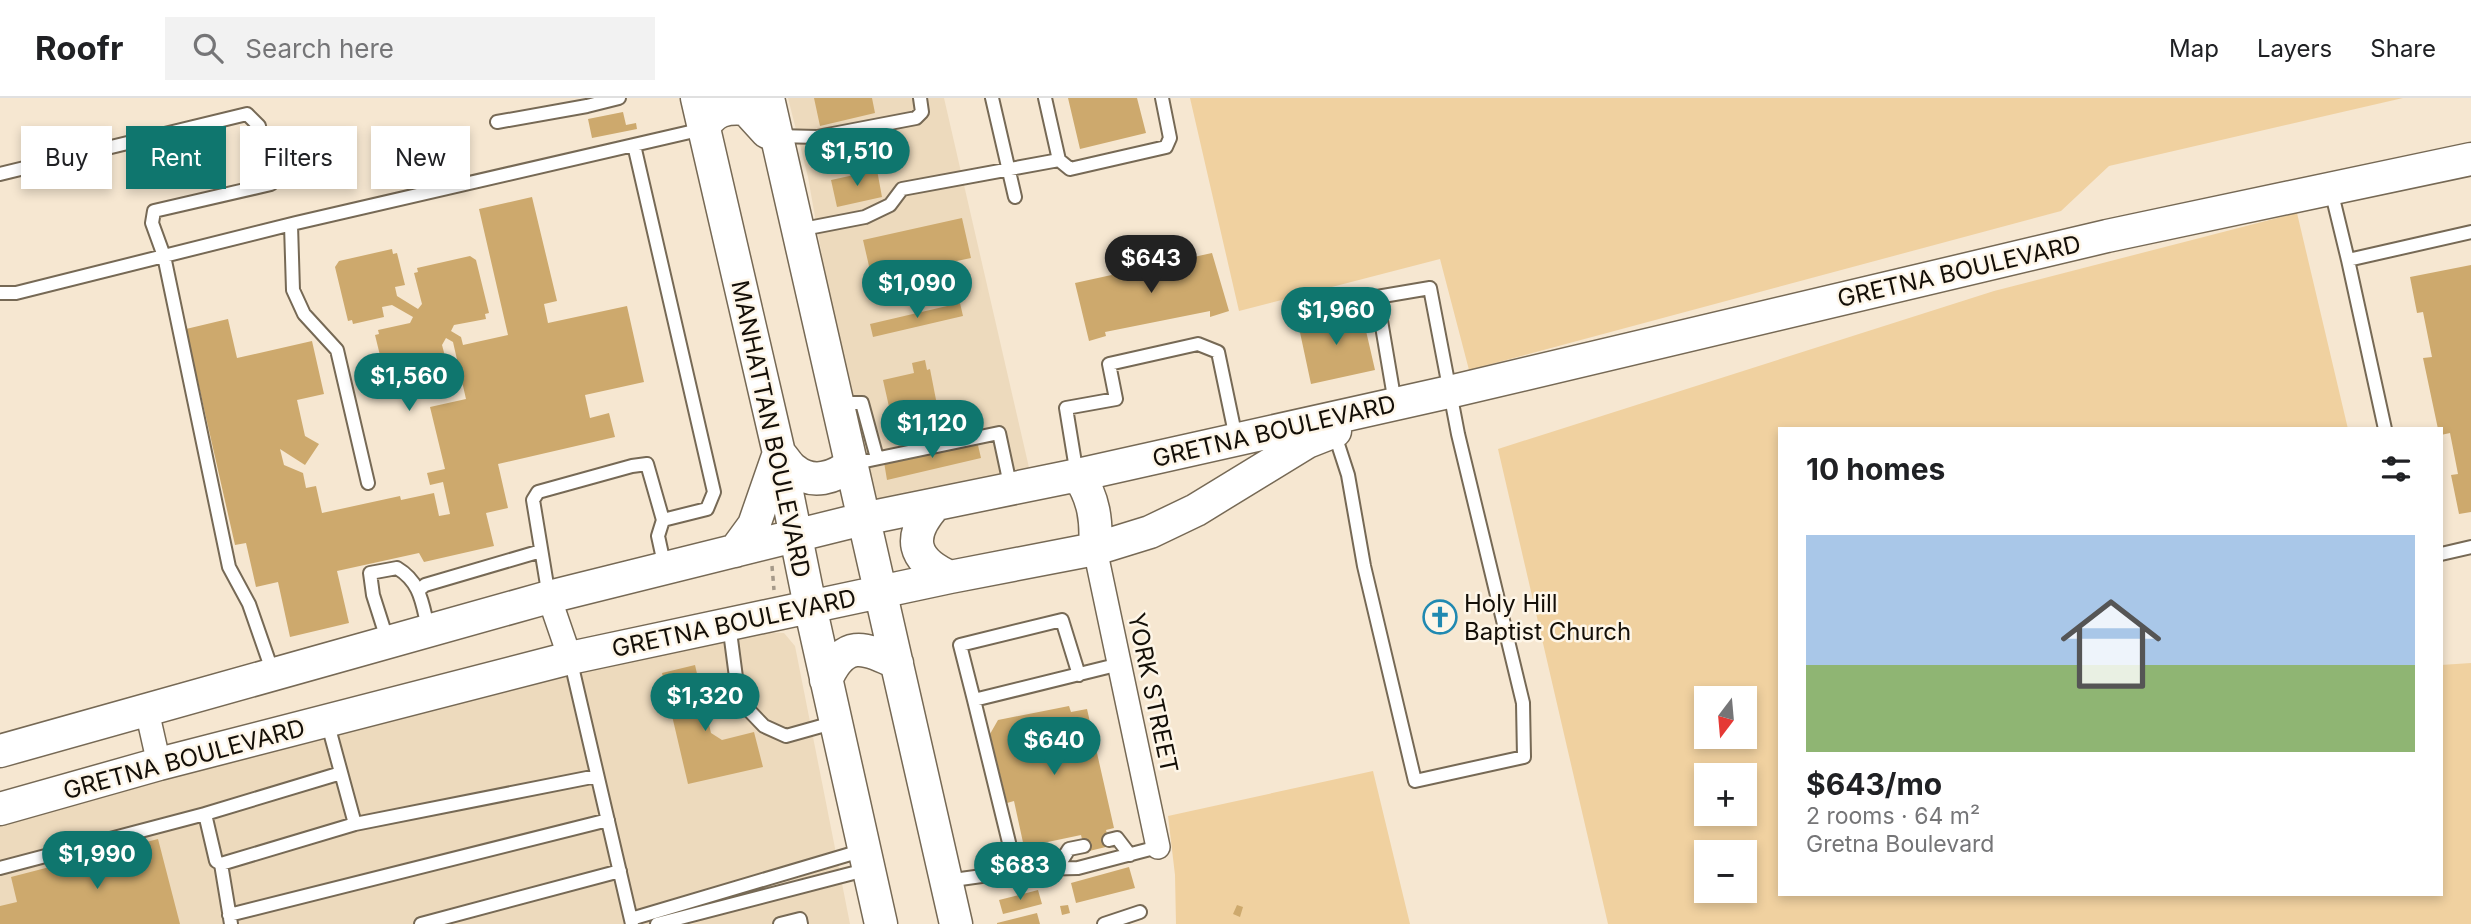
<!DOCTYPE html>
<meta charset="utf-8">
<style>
:root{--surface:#fff;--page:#f2f2f2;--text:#202124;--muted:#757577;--line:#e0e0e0;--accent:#0f766e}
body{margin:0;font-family:Inter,sans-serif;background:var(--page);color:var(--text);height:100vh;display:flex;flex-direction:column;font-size:26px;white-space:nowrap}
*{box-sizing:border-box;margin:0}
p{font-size:23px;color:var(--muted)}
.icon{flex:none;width:38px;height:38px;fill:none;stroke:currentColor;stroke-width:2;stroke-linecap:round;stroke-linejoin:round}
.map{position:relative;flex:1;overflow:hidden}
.drawer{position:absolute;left:1778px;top:329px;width:665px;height:469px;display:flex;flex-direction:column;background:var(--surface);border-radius:0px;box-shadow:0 4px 10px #0003}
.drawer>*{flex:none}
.banner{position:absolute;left:21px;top:28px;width:665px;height:63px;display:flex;gap:14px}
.needle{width:46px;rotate:196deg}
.fabs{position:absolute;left:1694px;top:588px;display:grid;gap:14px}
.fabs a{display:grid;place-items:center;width:63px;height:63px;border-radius:0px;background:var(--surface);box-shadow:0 4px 10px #0003;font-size:35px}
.price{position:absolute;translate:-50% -60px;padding:0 16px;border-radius:24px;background:var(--accent);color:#fff;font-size:23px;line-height:46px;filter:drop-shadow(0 2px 4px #0008)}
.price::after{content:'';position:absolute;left:50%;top:42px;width:21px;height:16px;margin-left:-10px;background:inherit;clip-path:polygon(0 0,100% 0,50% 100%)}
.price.on{background:#222;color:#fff}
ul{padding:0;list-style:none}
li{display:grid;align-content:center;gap:14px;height:371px;padding:0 28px}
li span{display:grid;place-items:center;height:217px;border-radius:0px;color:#555}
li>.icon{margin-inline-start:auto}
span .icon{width:126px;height:126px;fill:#fffc;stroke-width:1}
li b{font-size:30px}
h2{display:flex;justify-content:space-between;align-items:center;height:84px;padding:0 28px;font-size:30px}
.chip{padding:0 24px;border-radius:0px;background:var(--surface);box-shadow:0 4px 10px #0003;font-size:24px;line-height:63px}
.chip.on{background:var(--accent);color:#fff}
header{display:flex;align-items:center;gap:42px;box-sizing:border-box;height:98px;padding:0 35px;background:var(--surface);border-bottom:2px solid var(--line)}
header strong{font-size:33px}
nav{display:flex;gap:38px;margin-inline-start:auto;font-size:24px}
.search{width:490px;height:63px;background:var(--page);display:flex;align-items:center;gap:18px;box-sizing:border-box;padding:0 24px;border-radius:0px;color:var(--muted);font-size:26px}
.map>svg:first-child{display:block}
.built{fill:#eddabd}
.green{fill:#f0d1a0;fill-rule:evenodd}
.building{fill:#cda96d}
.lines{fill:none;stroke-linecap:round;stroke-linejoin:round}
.lane-casing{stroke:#766955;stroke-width:16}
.street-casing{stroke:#766955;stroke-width:26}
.secondary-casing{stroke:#766955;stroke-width:35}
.path{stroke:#a59989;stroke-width:3.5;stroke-dasharray:5 5;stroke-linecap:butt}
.lane{stroke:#fff;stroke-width:12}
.street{stroke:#fff;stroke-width:23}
.secondary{stroke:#fff;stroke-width:32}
.labels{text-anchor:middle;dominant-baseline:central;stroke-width:5;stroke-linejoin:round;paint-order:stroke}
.street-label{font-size:24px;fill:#140f08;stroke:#fef6e8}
.poi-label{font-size:24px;fill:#140f08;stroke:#fef6e8;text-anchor:start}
</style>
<header>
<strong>Roofr</strong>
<div class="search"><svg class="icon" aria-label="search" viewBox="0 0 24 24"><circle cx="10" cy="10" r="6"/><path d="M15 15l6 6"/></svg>Search here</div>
<nav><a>Map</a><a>Layers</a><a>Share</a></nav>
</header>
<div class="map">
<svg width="2471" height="826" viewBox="0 0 2471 826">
<rect width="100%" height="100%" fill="#f6e7d1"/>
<!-- built -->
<path class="built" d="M 788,0 L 944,0 L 1030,374 L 876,408 L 842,272 L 808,79 Z
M 748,534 L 784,535 L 795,548 L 850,826 L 0,826 L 0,724 L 250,657 Z"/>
<!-- green -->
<path class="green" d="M 1190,0 L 2403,0 L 2109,68 L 2061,113 L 1469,272 L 1440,161 L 1239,213 Z
M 2297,115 L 2348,331 L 1780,331 L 1780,796 L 2441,796 L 2441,567 L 2471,565 L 2471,826 L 1608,826 L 1498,351 L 1994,193 ZM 1745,600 L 1745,639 L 1706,639 L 1706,600 ZM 1706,677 L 1745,677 L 1745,716 L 1706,716 ZM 1706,754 L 1745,754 L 1745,793 L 1706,793 Z
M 1373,673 L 1410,826 L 1176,826 L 1175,777 L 1168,718 Z"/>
<!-- building -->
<path class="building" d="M 814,0 L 872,0 L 875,15 L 820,28 Z
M 1068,0 L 1137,0 L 1146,35 L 1080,51 Z
M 623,14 L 626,27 L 636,25 L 637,31 L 592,40 L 588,21 Z
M 877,72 L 882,99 L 837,109 L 831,82 Z
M 532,99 L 557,203 L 544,206 L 548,225 L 627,208 L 644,284 L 585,297 L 590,320 L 609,315 L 615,339 L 498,366 L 508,410 L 486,415 L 494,448 L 424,464 L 419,455 L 337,473 L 349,525 L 290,539 L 278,484 L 256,489 L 246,445 L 235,447 L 186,231 L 228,221 L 237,260 L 312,243 L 324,296 L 297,302 L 305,338 L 319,346 L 305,367 L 280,351 L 284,367 L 303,375 L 306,390 L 316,388 L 322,415 L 400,398 L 401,402 L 434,395 L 439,418 L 450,416 L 443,384 L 430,387 L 427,375 L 445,371 L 430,309 L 466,301 L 453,244 L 446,240 L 442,247 L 450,277 L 445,278 L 446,282 L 393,294 L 388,290 L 375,237 L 379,236 L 378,232 L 410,225 L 413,219 L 392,207 L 382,209 L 384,219 L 353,226 L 352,222 L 348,223 L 335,169 L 339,163 L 392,151 L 393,156 L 397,155 L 405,187 L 395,189 L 397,198 L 418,211 L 422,206 L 414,175 L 418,174 L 417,170 L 470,158 L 476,162 L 489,215 L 485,216 L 486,221 L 454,227 L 451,233 L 461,239 L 463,247 L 508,237 L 479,111 Z
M 962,120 L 971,160 L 872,181 L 863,142 Z
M 1212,155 L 1229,213 L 1210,219 L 1210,213 L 1105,234 L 1106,238 L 1089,243 L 1075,185 Z
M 2471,167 L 2471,414 L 2459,416 L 2451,377 L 2458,376 L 2450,335 L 2441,337 L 2441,331 L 2438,331 L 2423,260 L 2432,259 L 2423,214 L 2417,215 L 2410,179 Z
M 960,205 L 963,218 L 873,239 L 870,226 Z
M 1361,211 L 1375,272 L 1311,286 L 1298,225 Z
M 925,262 L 927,272 L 930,271 L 938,312 L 892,322 L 883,282 L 914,275 L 912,265 Z
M 977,343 L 981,360 L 887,382 L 884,364 Z
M 695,567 L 711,635 L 722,642 L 754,634 L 763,669 L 688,686 L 662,575 Z
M 1069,608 L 1071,614 L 1087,611 L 1114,730 L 1106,732 L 1110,748 L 1085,754 L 1081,737 L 1024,749 L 1014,703 L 1007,705 L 990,636 L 998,622 Z
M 158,741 L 180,826 L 0,826 L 0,808 L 17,804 L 11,779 Z
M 1129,769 L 1135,790 L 1076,805 L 1071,785 Z
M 1038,792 L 1042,806 L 1003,816 L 999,802 Z
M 1068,807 L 1070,815 L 1062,817 L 1060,808 Z
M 1237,807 L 1243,809 L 1240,819 L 1233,816 Z
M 1037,815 L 1040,826 L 997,826 L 997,825 Z"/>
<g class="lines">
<defs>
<path id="lane" d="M 992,0 L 1015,99
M 1045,0 L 1059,62 L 1070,71 L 1166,49 L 1170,40 L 1162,0
M 497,24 L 587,8 L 619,0
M 777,38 L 817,39 L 916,20 L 922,14 L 920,0
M 634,47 L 714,394 L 707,411 L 663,422 L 658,438 L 665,470
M 0,76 L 247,16 L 259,28 L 271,86 L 154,113 L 152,125 L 164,158 L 229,469 L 249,506 L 273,575
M 2331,92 L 2348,162 L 2471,134
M 291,127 L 293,192 L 304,216 L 337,252 L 368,385
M 798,132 L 865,119 L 890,107 L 902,91 L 1059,62
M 2348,162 L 2385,331
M 0,195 L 16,195 L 296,125 L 703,31
M 839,305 L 862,305 L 877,360
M 1334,334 L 1348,377 L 1364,468 L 1415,683 L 1524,659 L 1523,605 L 1458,336 L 1430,190 L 1377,199 L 1395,305
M 851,366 L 999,335 L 1011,391
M 1077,377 L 1066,310 L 1116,301 L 1109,266 L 1198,246 L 1218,254 L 1236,340
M 2441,456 L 2471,449
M 418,493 L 425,487 L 541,453
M 549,499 L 533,402 L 538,394 L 632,368 L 647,366 L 663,422
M 729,526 L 739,602 L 764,628 L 786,638 L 836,624
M 388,544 L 373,497 L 370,475 L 397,470 C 422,485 422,507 429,533
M 570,560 L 632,826
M 1079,577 L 1062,522 L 960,547 L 974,602 L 1120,566
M 974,602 L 1016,773
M 327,623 L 355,726 L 221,766 L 216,763 L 205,716 L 341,675
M 355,726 L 597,678
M 1109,742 L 1117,740 L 1130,757
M 221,766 L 231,826
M 0,770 L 205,716
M 1057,770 L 1069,751 L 1084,748
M 946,783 L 1032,771 L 1078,770 L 1158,749
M 229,817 L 608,722
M 631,821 L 864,752
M 421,826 L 620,773
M 657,826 L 869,771
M 780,826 L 800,821 L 801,826
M 1104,826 L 1140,814"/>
<path id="street" d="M 1095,451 L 1158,749
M 549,499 L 570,560
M 147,613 L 159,666"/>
<path id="secondary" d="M 697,0 L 779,355 L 810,508 L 881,826
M 768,0 L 956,826
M 703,31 C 713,12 726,9 746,11 L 767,34 L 777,38
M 1078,377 C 1094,400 1097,423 1095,451
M 934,408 C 907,439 912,462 950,479
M 735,453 L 754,427 L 779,355 C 784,360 788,368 794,372 C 812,387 835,380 851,366
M 826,582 C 844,542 863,548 897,565
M 0,653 L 549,499 L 863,421 L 1078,377 L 1449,294 L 2107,138 L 2471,61
M 0,711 L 159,666 L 570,560 L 950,479 L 1095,451 L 1150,434 L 1196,412 L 1307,344 L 1335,333"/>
</defs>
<!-- lane casing -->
<use href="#lane" class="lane-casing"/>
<!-- street casing -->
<use href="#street" class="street-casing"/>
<!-- secondary casing -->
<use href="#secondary" class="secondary-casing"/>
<!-- path -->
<path class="path" d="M 772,468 L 774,492"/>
<!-- lane -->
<use href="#lane" class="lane"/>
<!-- street -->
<use href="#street" class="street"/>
<!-- secondary -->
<use href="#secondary" class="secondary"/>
</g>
<!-- icons -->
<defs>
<symbol id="church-ring" viewBox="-11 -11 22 22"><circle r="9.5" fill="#fef6e8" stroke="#2089b1" stroke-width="1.5"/><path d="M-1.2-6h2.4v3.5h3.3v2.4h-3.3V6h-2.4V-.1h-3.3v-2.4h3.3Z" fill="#2089b1"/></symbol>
</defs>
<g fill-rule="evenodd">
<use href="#church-ring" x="1421" y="500" width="38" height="38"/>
</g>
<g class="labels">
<!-- street labels -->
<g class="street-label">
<text transform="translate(1959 173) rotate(-13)">GRETNA BOULEVARD</text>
<text transform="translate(771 331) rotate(78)">MANHATTAN BOULEVARD</text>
<text transform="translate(1274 333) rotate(-13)">GRETNA BOULEVARD</text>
<text transform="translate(734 525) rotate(-12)">GRETNA BOULEVARD</text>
<text transform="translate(1153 595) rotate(78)">YORK STREET</text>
<text transform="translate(184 661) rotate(-15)">GRETNA BOULEVARD</text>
</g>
<!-- poi labels -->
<g class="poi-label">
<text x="1464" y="505">Holy Hill<tspan x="1464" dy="28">Baptist Church</tspan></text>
</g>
</g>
</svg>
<div class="fabs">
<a><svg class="needle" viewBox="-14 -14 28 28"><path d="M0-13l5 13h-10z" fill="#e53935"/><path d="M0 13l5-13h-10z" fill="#757577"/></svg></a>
<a>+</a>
<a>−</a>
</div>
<b class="price" style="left:857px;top:90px">$1,510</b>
<b class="price on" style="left:1151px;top:197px">$643</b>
<b class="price" style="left:917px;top:222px">$1,090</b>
<b class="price" style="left:1336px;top:249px">$1,960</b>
<b class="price" style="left:409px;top:315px">$1,560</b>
<b class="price" style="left:932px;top:362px">$1,120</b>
<b class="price" style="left:705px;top:635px">$1,320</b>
<b class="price" style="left:1054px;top:679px">$640</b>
<b class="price" style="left:97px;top:793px">$1,990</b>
<b class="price" style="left:1020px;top:804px">$683</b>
<div class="banner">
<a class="chip">Buy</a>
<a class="chip on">Rent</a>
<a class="chip">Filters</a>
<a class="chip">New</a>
</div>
<section class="drawer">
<h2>10 homes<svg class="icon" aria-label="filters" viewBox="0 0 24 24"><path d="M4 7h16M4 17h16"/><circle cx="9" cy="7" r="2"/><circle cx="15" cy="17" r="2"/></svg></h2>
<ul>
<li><span style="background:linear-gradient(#a9c7e8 60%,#8fb573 0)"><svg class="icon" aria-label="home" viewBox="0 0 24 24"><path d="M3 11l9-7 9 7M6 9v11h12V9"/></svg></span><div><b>$643/mo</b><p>2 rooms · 64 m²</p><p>Gretna Boulevard</p></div></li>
</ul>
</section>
</div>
